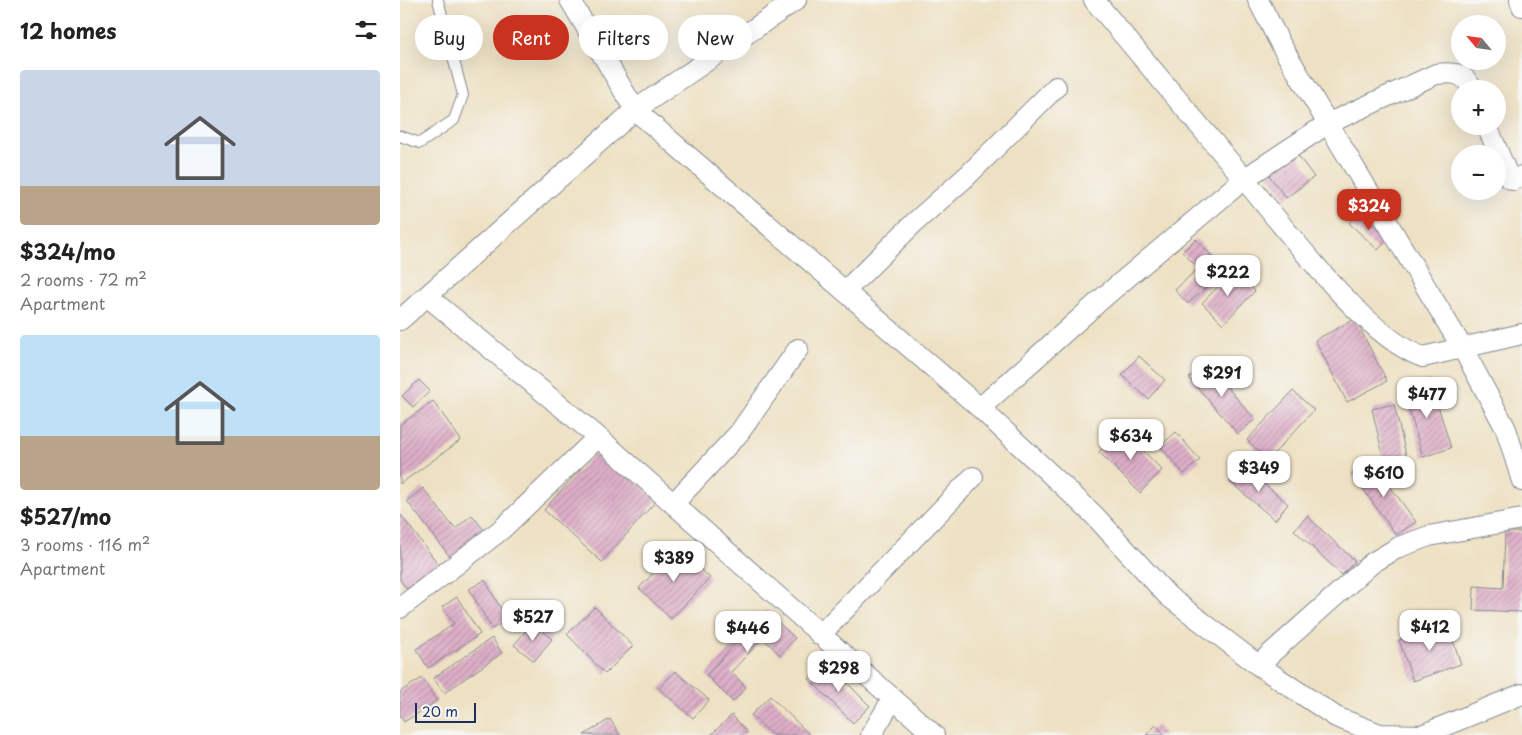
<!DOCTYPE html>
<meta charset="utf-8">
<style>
:root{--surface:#fff;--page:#f2f2f2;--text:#222;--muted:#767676;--accent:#c8321e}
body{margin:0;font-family:"Playpen Sans",sans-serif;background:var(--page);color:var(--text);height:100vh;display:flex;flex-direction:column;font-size:19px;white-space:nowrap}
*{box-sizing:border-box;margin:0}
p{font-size:16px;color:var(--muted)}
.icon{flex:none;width:28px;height:28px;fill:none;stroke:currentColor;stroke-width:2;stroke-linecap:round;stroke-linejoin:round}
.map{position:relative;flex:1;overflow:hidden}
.sheet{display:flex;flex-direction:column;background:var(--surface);width:400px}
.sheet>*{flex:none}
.top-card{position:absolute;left:15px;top:15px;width:475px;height:45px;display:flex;gap:10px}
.needle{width:32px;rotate:299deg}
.buttons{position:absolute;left:1051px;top:15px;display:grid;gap:10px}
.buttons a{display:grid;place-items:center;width:55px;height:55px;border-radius:50%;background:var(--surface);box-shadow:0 5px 20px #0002;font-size:25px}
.scale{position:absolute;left:15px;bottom:12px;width:61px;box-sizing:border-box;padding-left:5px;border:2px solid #1b2f5e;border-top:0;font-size:14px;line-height:18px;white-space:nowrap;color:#1b2f5e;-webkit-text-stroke:4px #f6f6f2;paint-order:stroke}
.price{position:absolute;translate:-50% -42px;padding:0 11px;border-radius:10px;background:#fff;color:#222;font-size:16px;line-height:32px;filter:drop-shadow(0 1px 2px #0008)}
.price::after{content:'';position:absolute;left:50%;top:30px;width:15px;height:11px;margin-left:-8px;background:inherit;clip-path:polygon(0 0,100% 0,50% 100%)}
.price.selected{background:var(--accent);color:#fff}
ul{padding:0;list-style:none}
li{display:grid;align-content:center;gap:10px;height:265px;padding:0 20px}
li span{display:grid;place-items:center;height:155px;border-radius:5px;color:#555}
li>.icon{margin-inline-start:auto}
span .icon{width:90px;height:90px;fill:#fffc;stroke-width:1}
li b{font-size:21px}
h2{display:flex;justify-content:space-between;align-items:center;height:60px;padding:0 20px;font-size:21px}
.chip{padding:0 18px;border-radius:22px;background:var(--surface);box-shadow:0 5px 20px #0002;font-size:18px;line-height:45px}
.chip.selected{background:var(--accent);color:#fff}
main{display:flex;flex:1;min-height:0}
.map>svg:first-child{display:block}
.building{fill:url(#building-hatch)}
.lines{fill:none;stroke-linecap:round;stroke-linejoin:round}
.service-casing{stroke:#848890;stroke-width:12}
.minor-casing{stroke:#848890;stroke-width:22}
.service{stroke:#fff;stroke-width:10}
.minor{stroke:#fff;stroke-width:20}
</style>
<main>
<section class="sheet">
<h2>12 homes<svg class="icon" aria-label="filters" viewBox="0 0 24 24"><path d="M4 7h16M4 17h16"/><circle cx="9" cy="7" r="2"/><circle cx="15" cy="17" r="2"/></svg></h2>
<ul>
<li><span style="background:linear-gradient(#c9d6e8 75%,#b9a48a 0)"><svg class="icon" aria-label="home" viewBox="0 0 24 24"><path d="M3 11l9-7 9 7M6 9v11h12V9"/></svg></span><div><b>$324/mo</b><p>2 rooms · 72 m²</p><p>Apartment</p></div></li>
<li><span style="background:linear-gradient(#bfe0f5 65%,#b9a48a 0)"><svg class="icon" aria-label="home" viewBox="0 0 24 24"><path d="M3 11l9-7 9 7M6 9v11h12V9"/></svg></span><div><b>$527/mo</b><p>3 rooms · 116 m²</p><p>Apartment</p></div></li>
</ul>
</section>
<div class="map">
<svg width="1122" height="735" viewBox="0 0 1122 735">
<defs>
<pattern id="building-hatch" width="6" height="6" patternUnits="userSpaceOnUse" patternTransform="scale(1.25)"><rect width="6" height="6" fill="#deafc7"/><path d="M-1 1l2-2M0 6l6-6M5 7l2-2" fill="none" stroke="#b38fa5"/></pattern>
</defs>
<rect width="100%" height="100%" fill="#f6f6f2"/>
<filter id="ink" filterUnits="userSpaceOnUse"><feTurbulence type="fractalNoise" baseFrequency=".02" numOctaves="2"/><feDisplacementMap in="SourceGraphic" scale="10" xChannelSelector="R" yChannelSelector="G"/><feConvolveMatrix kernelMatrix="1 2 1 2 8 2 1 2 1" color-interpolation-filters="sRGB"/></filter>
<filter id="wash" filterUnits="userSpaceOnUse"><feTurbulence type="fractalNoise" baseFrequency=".0096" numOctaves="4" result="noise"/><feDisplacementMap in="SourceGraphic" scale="20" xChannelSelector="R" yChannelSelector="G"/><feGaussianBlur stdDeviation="1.12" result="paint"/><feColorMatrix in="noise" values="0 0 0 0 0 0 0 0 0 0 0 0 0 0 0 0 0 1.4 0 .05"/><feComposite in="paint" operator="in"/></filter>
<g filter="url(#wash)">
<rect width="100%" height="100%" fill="#eee1c3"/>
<g id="blocks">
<!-- building -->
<path class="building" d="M 896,153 L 914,177 L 886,198 L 868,174 Z
M 959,212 L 988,239 L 978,250 L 949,223 Z
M 796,239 L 825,270 L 788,304 L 775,290 L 798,268 L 782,252 Z
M 834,270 L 855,291 L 823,324 L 802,303 Z
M 955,319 L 987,381 L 947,402 L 915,340 Z
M 739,356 L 765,380 L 748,399 L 722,375 Z
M 806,363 L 855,419 L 838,434 L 789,378 Z
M 19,380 L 30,391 L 13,407 L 2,396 Z
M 1030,380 L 1051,448 L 1023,457 L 1003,389 Z
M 893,391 L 914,410 L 868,460 L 847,440 Z
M 33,401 L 61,440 L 0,484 L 0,425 Z
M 994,404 L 1006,455 L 984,460 L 972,409 Z
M 722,429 L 762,470 L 740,493 L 699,452 Z
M 776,432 L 800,460 L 784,474 L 760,446 Z
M 199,448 L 257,500 L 202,562 L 144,510 Z
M 971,460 L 1016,522 L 996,535 L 952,474 Z
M 843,466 L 888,504 L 875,520 L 830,482 Z
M 23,488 L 55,529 L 72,515 L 88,535 L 54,562 L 7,501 Z
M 0,514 L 39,565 L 7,589 L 0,580 Z
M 907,516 L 955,561 L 942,575 L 894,530 Z
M 1105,532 L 1122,532 L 1122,612 L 1073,610 L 1074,586 L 1103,588 Z
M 278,548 L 310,578 L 271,619 L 239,588 Z
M 85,580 L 107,620 L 92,629 L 69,589 Z
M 57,597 L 80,634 L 28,668 L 16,649 L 54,624 L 42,607 Z
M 195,607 L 233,646 L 205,674 L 167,634 Z
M 366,611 L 395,638 L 380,655 L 363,638 L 331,672 L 346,687 L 333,702 L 306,675 Z
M 133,622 L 152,639 L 134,661 L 114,645 Z
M 1047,623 L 1061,664 L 1013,681 L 999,640 Z
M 92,638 L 102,653 L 44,693 L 33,678 Z
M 426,662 L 470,706 L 453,723 L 409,679 Z
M 275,671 L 309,700 L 293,718 L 259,689 Z
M 22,678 L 37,701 L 4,722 L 0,716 L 0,692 Z
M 370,696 L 410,735 L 372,735 L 351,715 Z
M 332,715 L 347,732 L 343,735 L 311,735 Z
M 210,719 L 220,735 L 184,735 Z
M 756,725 L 765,735 L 746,735 Z"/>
</g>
</g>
<g filter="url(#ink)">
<use href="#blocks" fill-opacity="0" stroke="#848890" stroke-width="1"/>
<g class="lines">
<defs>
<path id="service" d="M 0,136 L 20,143 L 54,120 L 63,95 L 38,0"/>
<path id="minor" d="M 396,0 L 235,110 L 580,408 L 694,515 L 768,596 L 858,665 L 936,717 L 980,734 L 1022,735 L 1122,694
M 694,0 C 745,60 795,120 845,180 C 885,228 966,338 1023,357 L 1122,334
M 858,0 L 881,45 L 1063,349 L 1106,429 L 1122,481
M 1120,0 L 1122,6
M 1087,126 L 1109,178 L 1113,180 L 1122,176
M 445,291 L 515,222 L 567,176 L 656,87
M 28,297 L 198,437 L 534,735
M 0,320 L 235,110 L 170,0
M 580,408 L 705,296 L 844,179 L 927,124 L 1036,74 C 1053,72 1064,72 1072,89
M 273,504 L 339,433 L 398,349
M 0,608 L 102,529 L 198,437
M 420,635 L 573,477
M 858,665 L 972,563 L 999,547 L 1029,536 L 1122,519
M 471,735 L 492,700"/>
</defs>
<!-- service casing -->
<use href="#service" class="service-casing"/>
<!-- minor casing -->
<use href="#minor" class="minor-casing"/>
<!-- service -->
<use href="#service" class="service"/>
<!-- minor -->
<use href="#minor" class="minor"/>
</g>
</g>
</svg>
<div class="buttons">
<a><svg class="needle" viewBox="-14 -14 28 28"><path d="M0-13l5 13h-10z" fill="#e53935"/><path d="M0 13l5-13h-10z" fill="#767676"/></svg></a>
<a>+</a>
<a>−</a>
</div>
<div class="scale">20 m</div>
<b class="price selected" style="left:969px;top:231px">$324</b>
<b class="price" style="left:828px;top:297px">$222</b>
<b class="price" style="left:822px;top:398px">$291</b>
<b class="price" style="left:1027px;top:419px">$477</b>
<b class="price" style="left:731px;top:461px">$634</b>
<b class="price" style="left:859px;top:493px">$349</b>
<b class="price" style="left:984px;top:498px">$610</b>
<b class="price" style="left:274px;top:583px">$389</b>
<b class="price" style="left:133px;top:642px">$527</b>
<b class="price" style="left:1030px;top:652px">$412</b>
<b class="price" style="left:348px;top:653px">$446</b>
<b class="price" style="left:439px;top:693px">$298</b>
<div class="top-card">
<a class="chip">Buy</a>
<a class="chip selected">Rent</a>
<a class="chip">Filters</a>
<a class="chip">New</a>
</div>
</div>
</main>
